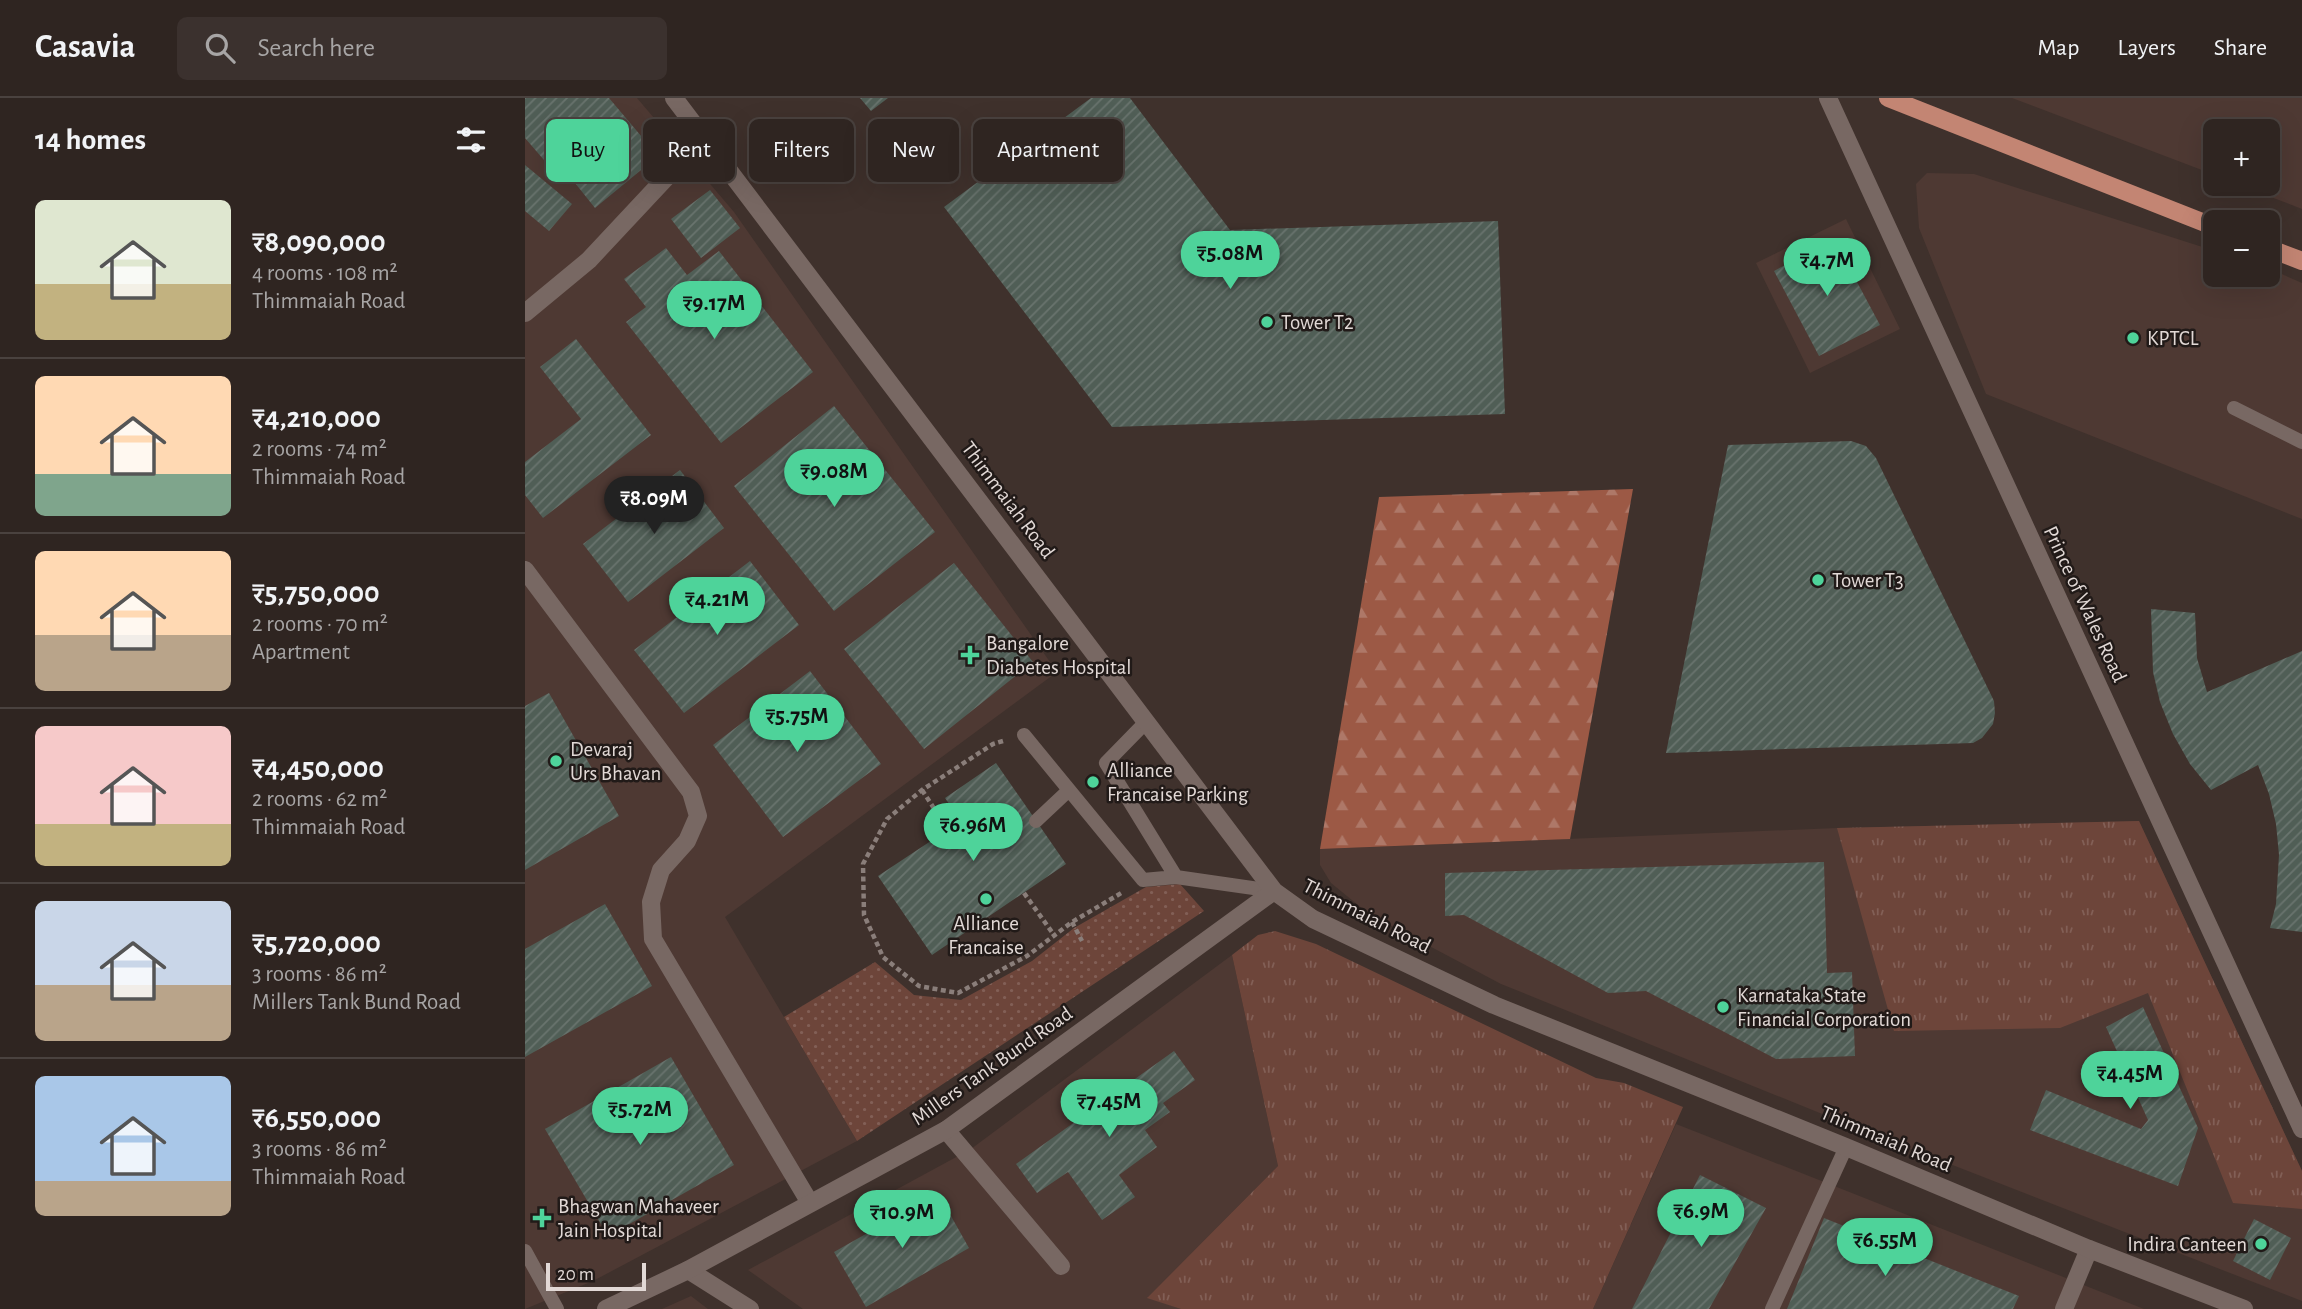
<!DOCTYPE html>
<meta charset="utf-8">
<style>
:root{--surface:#2f2521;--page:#3b312e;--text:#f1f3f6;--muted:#a7a5a5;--line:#4a423f;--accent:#4ed39a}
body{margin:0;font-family:"Alegreya Sans",sans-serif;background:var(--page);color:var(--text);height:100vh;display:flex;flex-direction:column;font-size:26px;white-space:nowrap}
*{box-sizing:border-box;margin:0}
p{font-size:23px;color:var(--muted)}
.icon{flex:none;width:38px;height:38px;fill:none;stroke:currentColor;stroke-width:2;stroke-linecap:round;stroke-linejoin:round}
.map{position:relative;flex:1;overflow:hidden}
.panel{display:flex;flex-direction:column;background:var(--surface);width:525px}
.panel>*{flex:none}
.guide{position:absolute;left:21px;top:21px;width:665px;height:63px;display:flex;gap:14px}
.tools{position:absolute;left:1678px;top:21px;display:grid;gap:14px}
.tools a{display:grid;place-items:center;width:77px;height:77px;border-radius:10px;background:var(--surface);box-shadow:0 7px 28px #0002,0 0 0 2px var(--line);font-size:35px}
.scale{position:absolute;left:21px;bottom:18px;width:100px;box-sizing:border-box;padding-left:7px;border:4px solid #e2d9d6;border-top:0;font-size:19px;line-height:24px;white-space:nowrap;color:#e2d9d6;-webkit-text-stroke:5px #211a18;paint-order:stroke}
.price{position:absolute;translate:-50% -60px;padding:0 16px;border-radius:24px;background:var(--accent);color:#111;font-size:23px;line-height:46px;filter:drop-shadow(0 2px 4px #0008)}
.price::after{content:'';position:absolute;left:50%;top:42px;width:21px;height:16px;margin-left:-10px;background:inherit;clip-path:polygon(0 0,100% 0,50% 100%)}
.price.current{background:#222;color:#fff}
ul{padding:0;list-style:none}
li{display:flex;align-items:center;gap:21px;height:175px;padding:0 35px}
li+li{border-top:2px solid var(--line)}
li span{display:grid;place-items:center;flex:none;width:196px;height:140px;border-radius:10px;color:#555}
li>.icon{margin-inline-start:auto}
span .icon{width:84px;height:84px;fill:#fffc;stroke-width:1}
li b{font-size:30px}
h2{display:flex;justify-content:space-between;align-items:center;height:84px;padding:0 35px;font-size:30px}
.tag{padding:0 24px;border-radius:10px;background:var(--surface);box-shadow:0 7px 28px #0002,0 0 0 2px var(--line);font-size:24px;line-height:63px}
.tag.current{background:var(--accent);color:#111}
header{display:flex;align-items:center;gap:42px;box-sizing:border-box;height:98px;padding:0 35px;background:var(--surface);border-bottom:2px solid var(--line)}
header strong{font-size:33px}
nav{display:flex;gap:38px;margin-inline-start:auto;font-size:24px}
.search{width:490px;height:63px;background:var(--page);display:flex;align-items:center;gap:18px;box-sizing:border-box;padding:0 24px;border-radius:10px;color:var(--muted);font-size:26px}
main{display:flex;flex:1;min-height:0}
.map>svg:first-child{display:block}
.built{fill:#4e3933}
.grass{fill:url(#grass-tufts)}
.forest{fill:url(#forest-firs)}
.garden{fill:url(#garden-dots)}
.building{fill:url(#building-hatch)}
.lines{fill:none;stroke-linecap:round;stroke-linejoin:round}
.path{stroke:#8a7e7a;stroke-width:4.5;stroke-dasharray:5 3.5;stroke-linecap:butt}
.service{stroke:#786863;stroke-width:14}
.minor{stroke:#786863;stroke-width:18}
.tertiary{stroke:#786863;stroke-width:18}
.primary{stroke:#c38573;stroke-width:18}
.poi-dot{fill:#4ed39a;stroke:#211a18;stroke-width:2.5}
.labels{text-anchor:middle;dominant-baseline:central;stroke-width:5;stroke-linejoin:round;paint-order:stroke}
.poi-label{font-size:21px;fill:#e2d9d6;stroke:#211a18;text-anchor:start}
.street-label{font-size:21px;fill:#e2d9d6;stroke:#211a18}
</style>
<header>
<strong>Casavia</strong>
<div class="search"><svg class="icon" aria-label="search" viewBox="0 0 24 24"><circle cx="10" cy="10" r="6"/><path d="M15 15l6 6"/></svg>Search here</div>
<nav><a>Map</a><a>Layers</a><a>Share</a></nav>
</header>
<main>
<section class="panel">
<h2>14 homes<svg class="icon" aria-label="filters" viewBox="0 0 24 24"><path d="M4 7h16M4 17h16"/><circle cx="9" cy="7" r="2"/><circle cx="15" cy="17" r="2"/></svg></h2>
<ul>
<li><span style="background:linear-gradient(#dfe7d0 60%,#c2b280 0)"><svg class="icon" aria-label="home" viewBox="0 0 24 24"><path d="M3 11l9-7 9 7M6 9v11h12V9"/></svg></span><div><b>₹8,090,000</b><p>4 rooms · 108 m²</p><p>Thimmaiah Road</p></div></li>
<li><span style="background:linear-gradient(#ffd9b3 70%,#7fa58c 0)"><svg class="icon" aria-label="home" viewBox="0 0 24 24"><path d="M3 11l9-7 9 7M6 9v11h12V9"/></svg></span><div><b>₹4,210,000</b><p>2 rooms · 74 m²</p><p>Thimmaiah Road</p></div></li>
<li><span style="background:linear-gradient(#ffd9b3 60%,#b9a48a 0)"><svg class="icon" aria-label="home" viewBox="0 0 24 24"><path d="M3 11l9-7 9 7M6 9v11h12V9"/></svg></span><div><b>₹5,750,000</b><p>2 rooms · 70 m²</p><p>Apartment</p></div></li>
<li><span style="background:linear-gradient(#f6c9c9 70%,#c2b280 0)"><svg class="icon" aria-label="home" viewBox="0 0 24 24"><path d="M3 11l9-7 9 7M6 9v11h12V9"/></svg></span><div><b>₹4,450,000</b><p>2 rooms · 62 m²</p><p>Thimmaiah Road</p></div></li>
<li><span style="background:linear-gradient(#c9d6e8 60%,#b9a48a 0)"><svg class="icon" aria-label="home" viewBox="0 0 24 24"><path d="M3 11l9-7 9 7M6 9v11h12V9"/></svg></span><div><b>₹5,720,000</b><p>3 rooms · 86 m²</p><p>Millers Tank Bund Road</p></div></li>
<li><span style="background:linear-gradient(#a9c7e8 75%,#b9a48a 0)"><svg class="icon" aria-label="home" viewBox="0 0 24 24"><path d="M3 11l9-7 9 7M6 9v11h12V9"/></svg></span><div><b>₹6,550,000</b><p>3 rooms · 86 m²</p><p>Thimmaiah Road</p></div></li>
</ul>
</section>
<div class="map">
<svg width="1777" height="1211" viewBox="0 0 1777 1211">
<defs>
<pattern id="grass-tufts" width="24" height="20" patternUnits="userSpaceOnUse" patternTransform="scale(1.75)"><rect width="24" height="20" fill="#6d453a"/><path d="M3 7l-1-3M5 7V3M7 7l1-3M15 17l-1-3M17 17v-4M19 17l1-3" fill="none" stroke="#825f56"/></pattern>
<pattern id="forest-firs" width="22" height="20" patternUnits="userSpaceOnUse" patternTransform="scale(1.75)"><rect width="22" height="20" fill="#9c5945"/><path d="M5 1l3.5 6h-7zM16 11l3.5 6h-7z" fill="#ae7868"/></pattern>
<pattern id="garden-dots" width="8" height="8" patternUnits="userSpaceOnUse" patternTransform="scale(1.75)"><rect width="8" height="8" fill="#6d453a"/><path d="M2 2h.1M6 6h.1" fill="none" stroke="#825f56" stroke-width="1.8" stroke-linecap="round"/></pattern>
<pattern id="building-hatch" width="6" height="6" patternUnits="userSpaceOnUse" patternTransform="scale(1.75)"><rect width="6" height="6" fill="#505e56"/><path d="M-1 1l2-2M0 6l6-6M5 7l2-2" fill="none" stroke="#69746e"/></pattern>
</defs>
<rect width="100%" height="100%" fill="#3f312c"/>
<!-- built -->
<path class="built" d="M 0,0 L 112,0 L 209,114 L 532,574 L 200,819 L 332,1043 L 68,1183 L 0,1211 Z
M 1487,0 L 1777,0 L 1777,111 L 1712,86 L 1743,86 L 1743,33 L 1690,33 L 1690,77 Z
M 1402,75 L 1449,76 L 1690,153 L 1690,177 L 1743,177 L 1743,170 L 1777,185 L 1777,421 L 1461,296 L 1394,130 L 1391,86 Z
M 1321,121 L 1375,231 L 1285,275 L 1231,165 Z
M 1614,723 L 1777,1073 L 1777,1203 L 1312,1022 L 976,886 L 844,816 L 806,785 L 795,767 L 795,751 L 1312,730 Z
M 707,857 L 753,1068 L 623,1199 L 656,1211 L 278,1211 L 223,1172 L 446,1051 Z
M 1151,1026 L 1279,1076 L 1619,1211 L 1068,1211 Z
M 166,1198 L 183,1211 L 137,1211 Z"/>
<!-- grass -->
<path class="grass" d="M 1614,723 L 1777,1073 L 1777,1111 L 1708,1105 L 1623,895 L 1535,930 L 1369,933 L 1312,730 Z
M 750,833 L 791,846 L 1071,980 L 1099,985 L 1158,1009 L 1068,1211 L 656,1211 L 622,1200 L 753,1068 L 707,857 L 733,837 Z"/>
<!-- forest -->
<path class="forest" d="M 1108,391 L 1045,741 L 795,751 L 854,399 Z"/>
<!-- garden -->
<path class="garden" d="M 655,786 L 679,813 L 332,1043 L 259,919 L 350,864 L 389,897 L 436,902 L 507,863 L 549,830 L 621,789 Z"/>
<!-- building -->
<path class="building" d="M 0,0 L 84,0 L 133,58 L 70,110 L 38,70 L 31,76 L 0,40 Z
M 335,0 L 363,0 L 346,13 Z
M 566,0 L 605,0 L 705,132 L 973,123 L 980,316 L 587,329 L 419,109 Z
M 0,67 L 47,106 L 24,133 L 0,113 Z
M 185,92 L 215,130 L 176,160 L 146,121 Z
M 1309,141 L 1355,227 L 1294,258 L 1249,173 Z
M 141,150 L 162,177 L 194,153 L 288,274 L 196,345 L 101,224 L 121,209 L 99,181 Z
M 51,241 L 126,337 L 18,420 L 0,397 L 0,364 L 56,321 L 15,269 Z
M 309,308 L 410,434 L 309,513 L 209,388 Z
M 1326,343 L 1341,348 L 1351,360 L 1469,603 L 1470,615 L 1468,626 L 1457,640 L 1448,645 L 1141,655 L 1203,347 Z
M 155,372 L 199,430 L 103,504 L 58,446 Z
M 225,463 L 274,527 L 159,615 L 109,552 Z
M 429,465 L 508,564 L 399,651 L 319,551 Z
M 1626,511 L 1670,515 L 1672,560 L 1682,594 L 1777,553 L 1777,834 L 1745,830 L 1751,806 L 1754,757 L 1751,726 L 1744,696 L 1733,667 L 1686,692 L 1665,666 L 1648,636 L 1635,604 L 1628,574 Z
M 285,573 L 356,666 L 258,739 L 188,647 Z
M 24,595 L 94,718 L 0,772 L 0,608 Z
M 471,665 L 541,766 L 407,857 L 353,778 L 436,723 L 420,700 Z
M 1299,764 L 1302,875 L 1327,874 L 1330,958 L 1251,961 L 1121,893 L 1083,895 L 939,817 L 920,818 L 920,775 Z
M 80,806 L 127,888 L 0,959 L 0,851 Z
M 1618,909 L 1673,1030 L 1653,1088 L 1505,1032 L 1521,992 L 1616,1031 L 1623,1022 L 1581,929 Z
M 649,953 L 670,982 L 638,1005 L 645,1014 L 620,1032 L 632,1049 L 594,1077 L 610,1099 L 577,1122 L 543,1074 L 512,1095 L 491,1066 Z
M 146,959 L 209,1067 L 83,1138 L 20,1031 Z
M 1175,1077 L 1241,1110 L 1184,1211 L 1107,1211 Z
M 413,1095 L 444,1150 L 341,1209 L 309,1154 Z
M 1299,1120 L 1494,1198 L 1488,1211 L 1262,1211 Z
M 1729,1121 L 1766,1140 L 1745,1182 L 1708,1163 Z"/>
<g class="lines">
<!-- path -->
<path class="path" d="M 478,643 L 468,646 L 397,692 L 362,721 L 338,766 L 339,817 L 358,859 L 394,888 L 433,895 L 502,858 L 547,824 L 598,794
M 397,692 L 414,718 L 427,709
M 499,795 L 529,837
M 547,824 L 557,843"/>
<!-- service -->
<path class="service" d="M 1709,310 L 1777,344
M 621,624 L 581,665 L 651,779
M 499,637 L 618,782 L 651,779 L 749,793
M 511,723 L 544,692
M 0,1153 L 32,1211
M 1247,1211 L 1321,1049"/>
<!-- minor -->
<path class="minor" d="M 0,215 L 64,162 L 180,38
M 0,472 L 166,694 L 173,718 L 162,743 L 136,772 L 126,804 L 128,841 L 285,1105
M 421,1032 L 536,1168
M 163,1172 L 225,1211
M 1539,1211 L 1564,1151"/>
<!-- tertiary -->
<path class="tertiary" d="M 149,0 L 749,793 L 788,821 L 969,907 L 1321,1049 L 1564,1151 L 1719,1211
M 1303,0 L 1777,1031
M 81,1211 L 163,1172 L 421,1032 L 749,793"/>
<!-- primary -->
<path class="primary" d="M 1363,0 L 1690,129
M 1743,150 L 1777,163"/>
</g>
<!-- markers -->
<g class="poi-dot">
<circle cx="742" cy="224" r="7"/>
<circle cx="1608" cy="240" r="7"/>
<circle cx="1293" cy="482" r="7"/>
<path d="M441.5 546.5h7v7h7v7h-7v7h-7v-7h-7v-7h7z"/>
<circle cx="31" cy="663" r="7"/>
<circle cx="568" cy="684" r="7"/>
<circle cx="461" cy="801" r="7"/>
<circle cx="1198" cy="909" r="7"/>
<path d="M13.5 1109.5h7v7h7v7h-7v7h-7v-7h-7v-7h7z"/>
<circle cx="1736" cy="1146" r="7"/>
</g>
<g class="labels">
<!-- poi labels -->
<g class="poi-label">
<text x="756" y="224">Tower T2</text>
<text x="1622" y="240">KPTCL</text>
<text x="1307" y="482">Tower T3</text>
<text x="461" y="545">Bangalore<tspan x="461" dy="24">Diabetes Hospital</tspan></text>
<text x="45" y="651">Devaraj<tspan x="45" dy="24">Urs Bhavan</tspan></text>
<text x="582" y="672">Alliance<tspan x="582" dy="24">Francaise Parking</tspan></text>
<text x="461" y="825" text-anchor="middle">Alliance<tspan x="461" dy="24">Francaise</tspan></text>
<text x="1212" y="897">Karnataka State<tspan x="1212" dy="24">Financial Corporation</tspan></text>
<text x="33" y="1108">Bhagwan Mahaveer<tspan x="33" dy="24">Jain Hospital</tspan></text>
<text x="1722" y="1146" text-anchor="end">Indira Canteen</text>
</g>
<!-- street labels -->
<g class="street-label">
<text transform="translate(483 402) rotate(53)">Thimmaiah Road</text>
<text transform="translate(1560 506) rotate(65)">Prince of Wales Road</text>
<text transform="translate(842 818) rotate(27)">Thimmaiah Road</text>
<text transform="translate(467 968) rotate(-35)">Millers Tank Bund Road</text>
<text transform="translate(1361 1041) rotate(23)">Thimmaiah Road</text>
</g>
</g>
</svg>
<div class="tools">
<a>+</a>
<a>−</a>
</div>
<div class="scale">20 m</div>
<b class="price" style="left:705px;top:193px">₹5.08M</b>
<b class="price" style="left:1302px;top:200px">₹4.7M</b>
<b class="price" style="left:189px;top:243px">₹9.17M</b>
<b class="price" style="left:309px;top:411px">₹9.08M</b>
<b class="price current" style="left:129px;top:438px">₹8.09M</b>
<b class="price" style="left:192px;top:539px">₹4.21M</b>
<b class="price" style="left:272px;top:656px">₹5.75M</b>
<b class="price" style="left:448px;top:765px">₹6.96M</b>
<b class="price" style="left:1605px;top:1013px">₹4.45M</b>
<b class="price" style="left:584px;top:1041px">₹7.45M</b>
<b class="price" style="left:115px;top:1049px">₹5.72M</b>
<b class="price" style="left:1176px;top:1151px">₹6.9M</b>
<b class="price" style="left:377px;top:1152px">₹10.9M</b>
<b class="price" style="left:1360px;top:1180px">₹6.55M</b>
<div class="guide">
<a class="tag current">Buy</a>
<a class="tag">Rent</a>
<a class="tag">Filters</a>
<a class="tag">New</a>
<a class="tag">Apartment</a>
</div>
</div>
</main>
